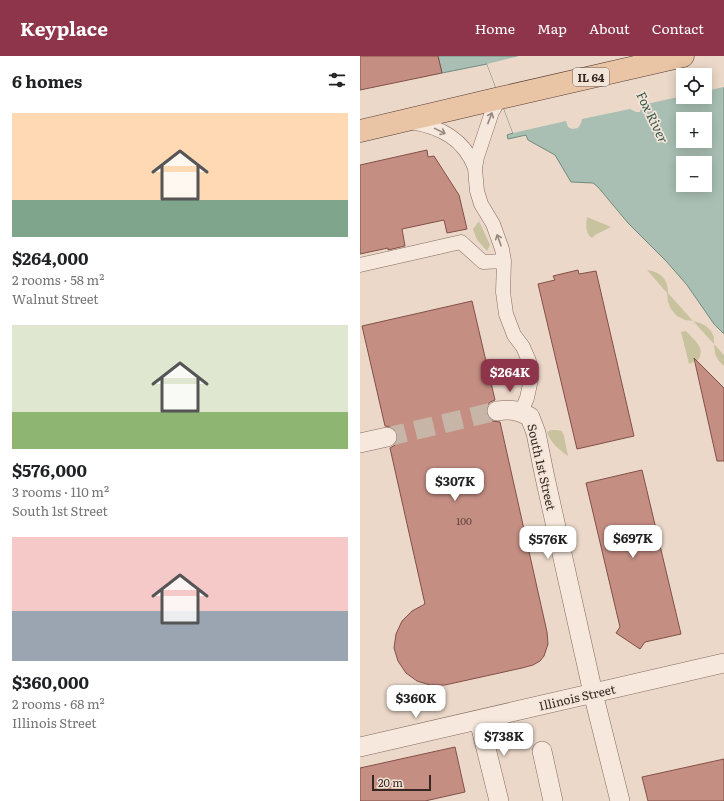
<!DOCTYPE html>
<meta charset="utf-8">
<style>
:root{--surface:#fff;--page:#f6f6f6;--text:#202124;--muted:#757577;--accent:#8f354b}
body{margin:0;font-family:Literata,serif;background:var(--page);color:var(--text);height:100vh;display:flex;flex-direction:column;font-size:15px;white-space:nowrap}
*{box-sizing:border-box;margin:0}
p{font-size:13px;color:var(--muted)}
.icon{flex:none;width:22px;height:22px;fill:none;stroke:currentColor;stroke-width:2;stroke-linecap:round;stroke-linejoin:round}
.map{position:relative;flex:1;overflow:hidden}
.panel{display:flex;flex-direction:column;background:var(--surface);width:360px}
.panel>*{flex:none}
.tools{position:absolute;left:316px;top:12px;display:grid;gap:8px}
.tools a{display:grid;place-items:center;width:36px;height:36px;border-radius:0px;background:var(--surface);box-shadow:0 2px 10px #0003;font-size:20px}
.scale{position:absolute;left:12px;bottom:10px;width:59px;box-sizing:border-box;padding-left:4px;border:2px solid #372721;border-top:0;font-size:11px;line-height:14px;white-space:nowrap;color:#372721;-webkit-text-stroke:3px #f3e4d8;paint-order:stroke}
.price{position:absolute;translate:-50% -34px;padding:0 9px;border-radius:8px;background:#fff;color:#222;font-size:13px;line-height:26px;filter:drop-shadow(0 1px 2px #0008)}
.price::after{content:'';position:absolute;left:50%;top:24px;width:12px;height:9px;margin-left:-6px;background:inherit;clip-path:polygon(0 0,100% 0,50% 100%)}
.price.active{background:var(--accent);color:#fff}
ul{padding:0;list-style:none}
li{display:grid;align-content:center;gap:8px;height:212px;padding:0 12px}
li span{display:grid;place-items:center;height:124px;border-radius:0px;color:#555}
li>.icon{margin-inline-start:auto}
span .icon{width:72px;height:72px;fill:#fffc;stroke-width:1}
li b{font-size:17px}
h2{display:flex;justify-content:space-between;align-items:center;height:48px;padding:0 12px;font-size:17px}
header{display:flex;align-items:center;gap:24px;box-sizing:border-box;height:56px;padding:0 20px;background:var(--accent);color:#fff}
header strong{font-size:19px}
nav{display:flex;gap:22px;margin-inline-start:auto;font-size:14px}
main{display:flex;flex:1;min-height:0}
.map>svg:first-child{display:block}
.green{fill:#c8c39e}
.water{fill:#a9bfb3;stroke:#708d7f;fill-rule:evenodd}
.pier{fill:#ebd8c9}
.building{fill:#c58e83;stroke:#825047}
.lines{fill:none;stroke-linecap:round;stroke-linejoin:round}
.minor-tunnel{stroke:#c7b5a7;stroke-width:19;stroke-dasharray:19 10;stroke-linecap:butt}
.pedestrian-casing{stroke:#856a5f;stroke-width:15}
.minor-casing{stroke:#856a5f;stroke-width:20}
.primary-casing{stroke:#543a33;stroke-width:23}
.pedestrian{stroke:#f6e8dc;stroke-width:14}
.minor{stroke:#f6e8dc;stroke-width:19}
.primary{stroke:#e9c4a5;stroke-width:22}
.oneway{stroke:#96887e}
.labels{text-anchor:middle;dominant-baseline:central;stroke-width:3.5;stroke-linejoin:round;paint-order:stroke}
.number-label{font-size:10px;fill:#5a413a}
.shield{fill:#f3e4d8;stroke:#6f6058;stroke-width:1}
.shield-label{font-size:11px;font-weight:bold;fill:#372721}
.street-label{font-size:12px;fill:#372721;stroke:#f3e4d8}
.water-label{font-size:13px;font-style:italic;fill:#32554b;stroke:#f3e4d8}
</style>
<header>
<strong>Keyplace</strong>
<nav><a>Home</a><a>Map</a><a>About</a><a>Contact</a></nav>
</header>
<main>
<section class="panel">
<h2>6 homes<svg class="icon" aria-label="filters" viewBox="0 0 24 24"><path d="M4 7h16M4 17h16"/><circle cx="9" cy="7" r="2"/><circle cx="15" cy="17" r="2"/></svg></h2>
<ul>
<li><span style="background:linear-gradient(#ffd9b3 70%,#7fa58c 0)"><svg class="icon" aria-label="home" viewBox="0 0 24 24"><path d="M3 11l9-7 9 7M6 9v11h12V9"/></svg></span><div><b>$264,000</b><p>2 rooms · 58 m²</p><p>Walnut Street</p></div></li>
<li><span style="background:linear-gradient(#dfe7d0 70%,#8fb573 0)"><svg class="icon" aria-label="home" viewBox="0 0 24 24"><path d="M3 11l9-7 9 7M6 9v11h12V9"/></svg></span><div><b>$576,000</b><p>3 rooms · 110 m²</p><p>South 1st Street</p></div></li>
<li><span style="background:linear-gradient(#f6c9c9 60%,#9aa5b1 0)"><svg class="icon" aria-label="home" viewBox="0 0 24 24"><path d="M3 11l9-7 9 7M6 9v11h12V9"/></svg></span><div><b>$360,000</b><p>2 rooms · 68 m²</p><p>Illinois Street</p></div></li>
</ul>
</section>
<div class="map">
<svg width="364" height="745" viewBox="0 0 364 745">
<rect width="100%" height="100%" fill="#ebd8c9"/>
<!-- green -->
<path class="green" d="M 227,161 L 251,171 L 235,179 L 232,182 C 225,177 226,168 227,161 Z
M 119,165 L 130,189 L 127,195 L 117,184 L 113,173 Z
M 287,214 C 301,216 308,223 308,237 L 333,265 L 340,267 L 346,270 L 351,275 L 354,281 L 354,288 L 364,299 L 364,310 L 358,304 L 355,298 L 354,288 L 333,265 L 325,264 L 317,260 L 311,253 L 308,246 L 307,237 Z
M 325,275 L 327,276 C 335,285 346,292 338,304 L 329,308 L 321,276 Z
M 191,374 L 197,374 L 202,375 L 204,380 L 208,400 C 198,393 191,387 187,376 Z"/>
<!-- water -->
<path class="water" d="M 78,0 L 364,0 L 364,278 L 354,268 L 327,229 L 307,206 L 268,167 L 238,131 L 233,127 L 211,126 L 195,99 L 168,84 L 166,79 L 148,83 L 147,79 L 153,77 L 127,8 L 82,17 ZM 323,19 L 345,19 L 345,41 L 323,41 ZM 323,63 L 345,63 L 345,85 L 323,85 ZM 323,107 L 345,107 L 345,129 L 323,129 Z"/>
<!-- pier -->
<path class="pier" d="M 159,0 L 364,0 L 364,31 L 346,35 L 346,40 L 342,45 L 336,46 L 331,41 L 345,41 L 345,19 L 323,19 L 323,40 L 282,49 L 280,56 L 276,56 L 270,53 L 222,63 L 221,67 L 218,72 L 212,73 L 208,71 L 206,65 L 153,77 L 127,8 Z"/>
<!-- building -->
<path class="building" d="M 0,0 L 78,0 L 82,17 L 0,34 Z
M 67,94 L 68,101 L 74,100 L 99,139 L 107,173 L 87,177 L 84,164 L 42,173 L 45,190 L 28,194 L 28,192 L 0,198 L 0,109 Z
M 218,214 L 219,218 L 236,215 L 274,380 L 217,393 L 178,228 L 195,224 L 193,220 Z
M 112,245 L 135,344 L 130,346 L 127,350 L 126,357 L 128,362 L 132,365 L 140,366 L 187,576 L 188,588 L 184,600 L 180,605 L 173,609 L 162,612 L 85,629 L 70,629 L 57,625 L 46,617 L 38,605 L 34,592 L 36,578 L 42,565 L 52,555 L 65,548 L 30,392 L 35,389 L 37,385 L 38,378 L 35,373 L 31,371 L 25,370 L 2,270 Z
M 334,302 L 364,332 L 364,405 L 357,405 Z
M 282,414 L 321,578 L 285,586 L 280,593 L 256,577 L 260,571 L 226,427 Z
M 95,691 L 105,736 L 65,745 L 0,745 L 0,712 Z
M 364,703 L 364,745 L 288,745 L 282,721 Z"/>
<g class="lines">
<!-- minor-tunnel -->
<path class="minor-tunnel" d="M 27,381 L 137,355"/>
<defs>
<path id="pedestrian" d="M 140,42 L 132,56 L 117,101 L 115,112 L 116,124 L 117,135 L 121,148 L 133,168 L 142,193 L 144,205 L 143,236 L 146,258 L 154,279 L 163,291 L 169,305 L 171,323 L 167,342 L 161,356
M 51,66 C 81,71 104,83 115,112
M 0,209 L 101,186 L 123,206 L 144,205"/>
<path id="minor" d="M 137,355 C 151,353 158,354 170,361 L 176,377 L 184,417 L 233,637 L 260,745
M 0,387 L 27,381
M 119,664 L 139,745
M 0,691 L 364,607
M 182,695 L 193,745"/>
<path id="primary" d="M 0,75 L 140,42 L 323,0"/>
</defs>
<!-- pedestrian casing -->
<use href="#pedestrian" class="pedestrian-casing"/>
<!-- minor casing -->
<use href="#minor" class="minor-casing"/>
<!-- primary casing -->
<use href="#primary" class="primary-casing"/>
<!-- pedestrian -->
<use href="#pedestrian" class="pedestrian"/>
<!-- minor -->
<use href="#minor" class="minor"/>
<!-- primary -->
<use href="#primary" class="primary"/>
</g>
<!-- one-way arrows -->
<defs><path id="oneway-shaft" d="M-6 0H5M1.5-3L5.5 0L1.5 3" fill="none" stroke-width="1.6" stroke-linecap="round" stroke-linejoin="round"/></defs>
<g class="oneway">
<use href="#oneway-shaft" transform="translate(130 62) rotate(-69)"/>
<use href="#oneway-shaft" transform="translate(80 75) rotate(26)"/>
<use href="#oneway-shaft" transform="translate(139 184) rotate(-110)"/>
</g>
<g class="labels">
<!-- number labels -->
<g class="number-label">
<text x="104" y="464">100</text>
</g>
<!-- shield labels -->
<rect class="shield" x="213" y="12" width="36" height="18" rx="3"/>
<g class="shield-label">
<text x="231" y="21">IL 64</text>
</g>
<!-- street labels -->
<g class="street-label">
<text transform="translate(182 411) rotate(77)">South 1st Street</text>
<text transform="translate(217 641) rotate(-13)">Illinois Street</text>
</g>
<!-- water labels -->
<g class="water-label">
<text transform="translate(293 61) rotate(64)">Fox River</text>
</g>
</g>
</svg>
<div class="tools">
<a><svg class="icon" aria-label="locate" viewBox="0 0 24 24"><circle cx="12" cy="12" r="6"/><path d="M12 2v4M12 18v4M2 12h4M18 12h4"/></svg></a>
<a>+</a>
<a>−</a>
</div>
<div class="scale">20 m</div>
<b class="price active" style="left:150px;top:337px">$264K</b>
<b class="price" style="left:95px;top:446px">$307K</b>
<b class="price" style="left:273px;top:503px">$697K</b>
<b class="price" style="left:188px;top:504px">$576K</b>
<b class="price" style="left:56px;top:663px">$360K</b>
<b class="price" style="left:144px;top:701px">$738K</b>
</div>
</main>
